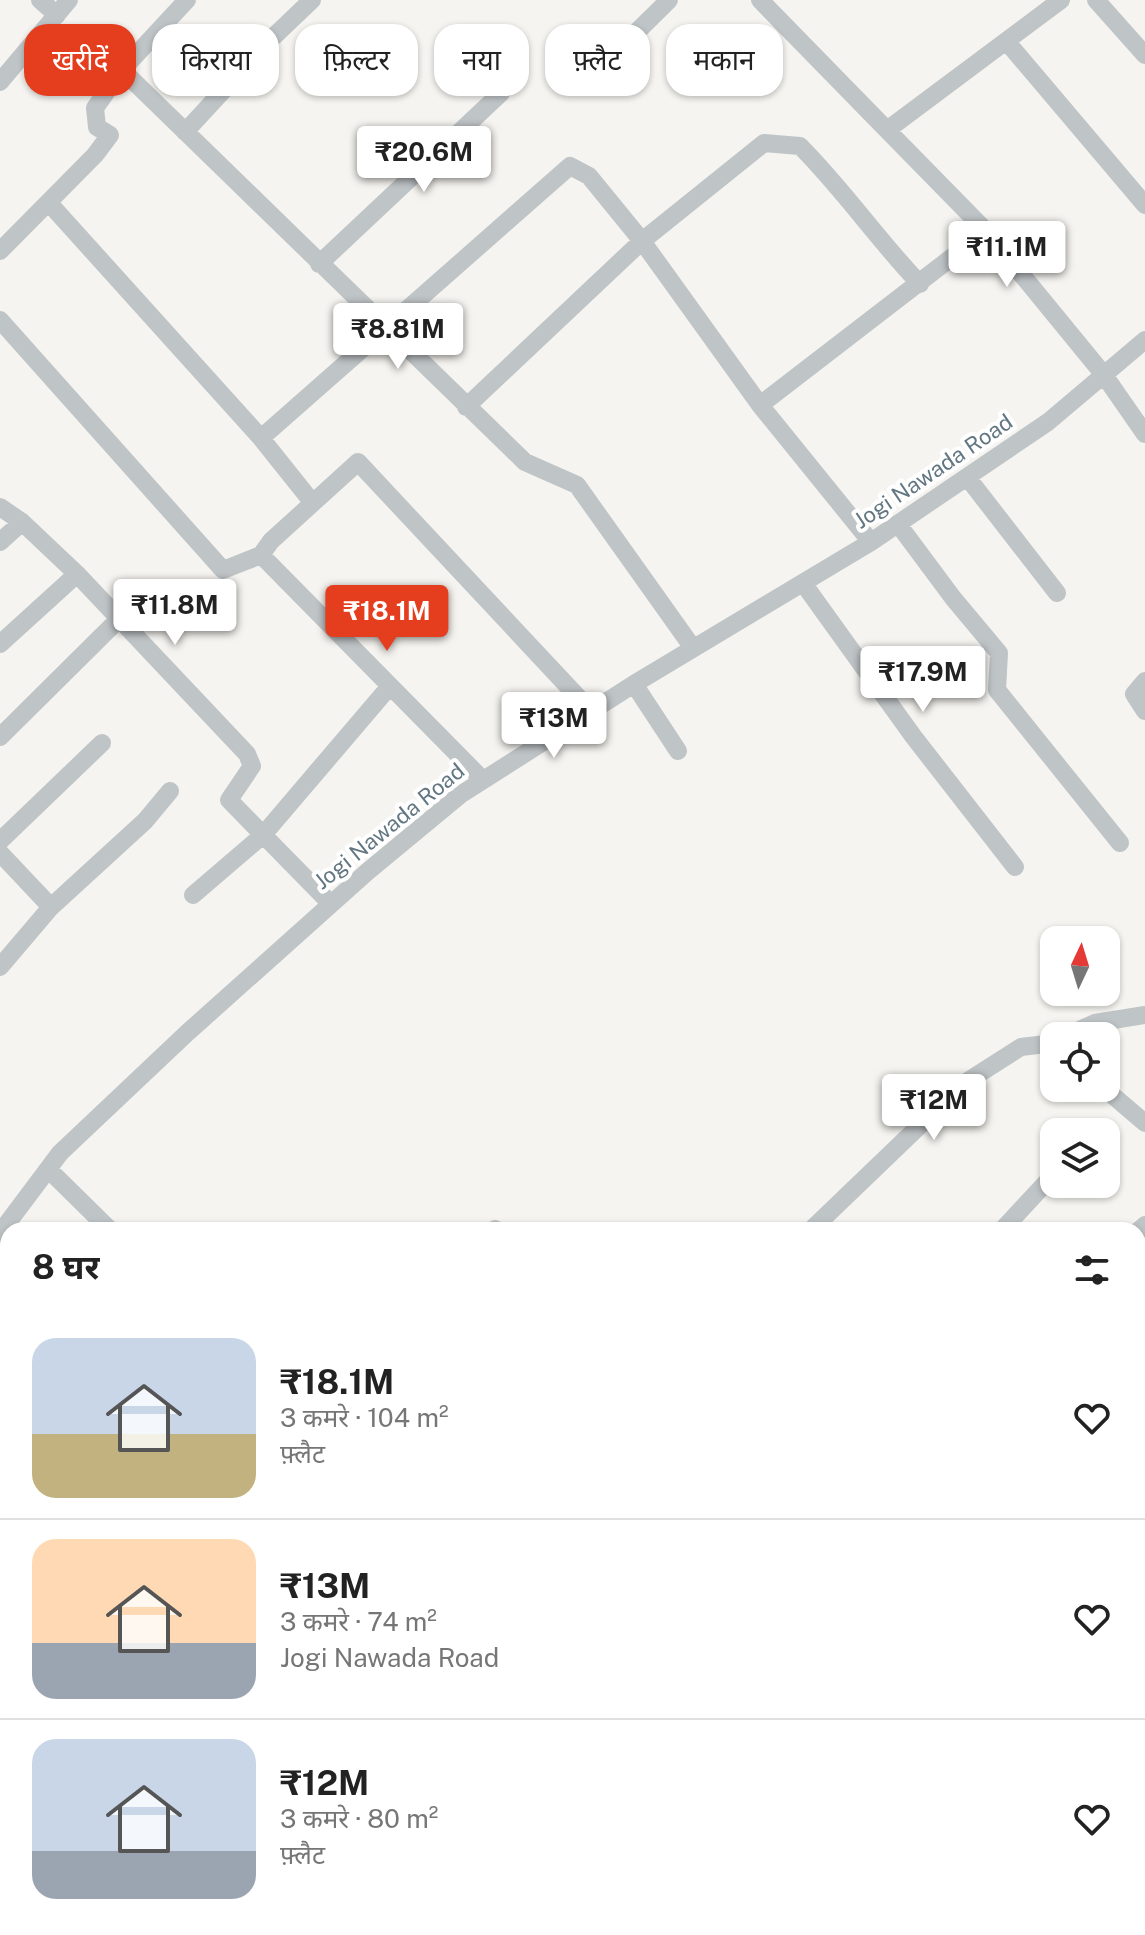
<!DOCTYPE html>
<html lang="hi">
<meta charset="utf-8">
<style>
:root{--surface:#fff;--page:#f6f6f6;--text:#222;--muted:#767676;--line:#e0e0e0;--accent:#e53e1f}
body{margin:0;font-family:"Public Sans","Noto Sans Devanagari",sans-serif;background:var(--page);color:var(--text);height:100vh;display:flex;flex-direction:column;font-size:30px;white-space:nowrap}
*{box-sizing:border-box;margin:0}
p{font-size:26px;color:var(--muted)}
.icon{flex:none;width:44px;height:44px;fill:none;stroke:currentColor;stroke-width:2;stroke-linecap:round;stroke-linejoin:round}
.map{position:relative;flex:1;overflow:hidden}
.side{position:absolute;left:0px;top:1222px;width:1146px;height:714px;display:flex;flex-direction:column;background:var(--surface);border-radius:24px 24px 0 0;box-shadow:0 2px 6px #0004}
.side>*{flex:none}
.guide{position:absolute;left:24px;top:24px;width:1098px;height:72px;display:flex;gap:16px}
.needle{width:52px;rotate:4deg}
.controls{position:absolute;left:1040px;top:926px;display:grid;gap:16px}
.controls a{display:grid;place-items:center;width:80px;height:80px;border-radius:16px;background:var(--surface);box-shadow:0 2px 6px #0004;font-size:40px}
.price{position:absolute;translate:-50% -68px;padding:0 18px;border-radius:8px;background:#fff;color:#222;font-size:26px;line-height:52px;filter:drop-shadow(0 2px 4px #0008)}
.price::after{content:'';position:absolute;left:50%;top:48px;width:24px;height:18px;margin-left:-12px;background:inherit;clip-path:polygon(0 0,100% 0,50% 100%)}
.price.current{background:var(--accent);color:#fff}
ul{padding:0;list-style:none}
li{display:flex;align-items:center;gap:24px;height:200px;padding:0 32px}
li+li{border-top:2px solid var(--line)}
li span{display:grid;place-items:center;flex:none;width:224px;height:160px;border-radius:24px;color:#555}
li>.icon{margin-inline-start:auto}
span .icon{width:96px;height:96px;fill:#fffc;stroke-width:1}
li b{font-size:34px}
h2{display:flex;justify-content:space-between;align-items:center;height:96px;padding:0 32px;font-size:34px}
.tag{padding:0 28px;border-radius:24px;background:var(--surface);box-shadow:0 2px 6px #0004;font-size:28px;line-height:72px}
.tag.current{background:var(--accent);color:#fff}
.map>svg:first-child{display:block}
.lines{fill:none;stroke-linecap:round;stroke-linejoin:round}
.minor{stroke:#bfc4c6;stroke-width:18}
.labels{text-anchor:middle;dominant-baseline:central;stroke-width:8;stroke-linejoin:round;paint-order:stroke}
.street-label{font-size:22px;fill:#637782;stroke:#fff}
</style>
<div class="map">
<svg width="1145" height="1935" viewBox="0 0 1145 1935">
<rect width="100%" height="100%" fill="#f5f4f0"/>
<g class="lines">
<!-- minor -->
<path class="minor" d="M 40,0 L 57,15
M 760,0 L 887,130 L 1061,0
M 1096,0 L 1145,55
M 1007,42 L 1145,205
M 122,70 L 525,462 L 577,485 L 693,648
M 594,74 L 669,0
M 0,82 L 69,0
M 887,130 L 986,231 L 1104,375 L 1145,434
M 185,132 L 269,41 L 312,0
M 49,203 L 261,438 L 312,502
M 0,251 L 95,155 L 110,135 L 97,127 L 95,108 L 122,70 L 187,0
M 319,264 L 501,93
M 0,320 L 223,570 L 261,555 L 271,541 L 358,462 L 591,711
M 760,405 L 986,231
M 466,407 L 642,241 L 764,143 L 800,146 C 843,189 878,240 920,284
M 261,438 L 570,166 L 589,176 L 642,241 L 760,405 L 871,542
M 967,477 L 1057,593
M 0,507 L 22,522 L 77,574 L 247,754 L 252,766 L 229,800 L 331,904
M 898,524 L 953,598 L 999,653 L 997,690 L 1120,843
M 0,542 L 22,522
M 261,555 L 483,780
M 803,583 L 913,736 L 1015,867
M 0,644 L 77,574
M 1145,681 L 1134,694 L 1145,711
M 634,684 L 678,751
M 0,737 L 119,619
M 0,841 L 102,743
M 0,853 L 51,907
M 193,895 L 263,835 L 390,686
M 0,967 L 51,907 L 145,821 L 170,791
M 1066,1036 L 1095,1023 L 1145,1015
M 1104,1088 L 1145,1123
M 48,1169 L 110,1230
M 495,1229 L 497,1230
M 811,1230 L 963,1084 L 1021,1047 L 1054,1043
M 1002,1230 L 1054,1174
M 1138,1231 L 1145,1225
M 0,1233 L 60,1153 L 187,1033 L 367,872 L 460,795 L 634,684 L 871,542 L 1048,422 L 1145,340
M 1138,1382 L 1145,1375
M 0,1767 L 8,1757
M 0,1823 L 8,1829
M 752,1928 L 764,1935
M 995,1928 L 1008,1935
M 378,1935 L 382,1928
M 482,1935 L 486,1928
M 584,1935 L 587,1928"/>
</g>
<g class="labels">
<!-- street labels -->
<g class="street-label">
<text transform="translate(933 471) rotate(-34)">Jogi Nawada Road</text>
<text transform="translate(389 826) rotate(-39)">Jogi Nawada Road</text>
</g>
</g>
</svg>
<div class="controls">
<a><svg class="needle" viewBox="-14 -14 28 28"><path d="M0-13l5 13h-10z" fill="#e53935"/><path d="M0 13l5-13h-10z" fill="#767676"/></svg></a>
<a><svg class="icon" aria-label="locate" viewBox="0 0 24 24"><circle cx="12" cy="12" r="6"/><path d="M12 2v4M12 18v4M2 12h4M18 12h4"/></svg></a>
<a><svg class="icon" aria-label="layers" viewBox="0 0 24 24"><path d="M12 4l9 5-9 5-9-5zM3 14l9 5 9-5"/></svg></a>
</div>
<b class="price" style="left:424px;top:194px">₹20.6M</b>
<b class="price" style="left:1007px;top:289px">₹11.1M</b>
<b class="price" style="left:398px;top:371px">₹8.81M</b>
<b class="price" style="left:175px;top:647px">₹11.8M</b>
<b class="price current" style="left:387px;top:653px">₹18.1M</b>
<b class="price" style="left:923px;top:714px">₹17.9M</b>
<b class="price" style="left:554px;top:760px">₹13M</b>
<b class="price" style="left:934px;top:1142px">₹12M</b>
<div class="guide">
<a class="tag current">खरीदें</a>
<a class="tag">किराया</a>
<a class="tag">फ़िल्टर</a>
<a class="tag">नया</a>
<a class="tag">फ़्लैट</a>
<a class="tag">मकान</a>
</div>
<section class="side">
<h2>8 घर<svg class="icon" aria-label="filters" viewBox="0 0 24 24"><path d="M4 7h16M4 17h16"/><circle cx="9" cy="7" r="2"/><circle cx="15" cy="17" r="2"/></svg></h2>
<ul>
<li><span style="background:linear-gradient(#c9d6e8 60%,#c2b280 0)"><svg class="icon" aria-label="home" viewBox="0 0 24 24"><path d="M3 11l9-7 9 7M6 9v11h12V9"/></svg></span><div><b>₹18.1M</b><p>3 कमरे · 104 m²</p><p>फ़्लैट</p></div><svg class="icon" aria-label="heart" viewBox="0 0 24 24"><path d="M12 20l-8-8c-3-5 5-10 8-4 3-6 11-1 8 4z"/></svg></li>
<li><span style="background:linear-gradient(#ffd9b3 65%,#9aa5b1 0)"><svg class="icon" aria-label="home" viewBox="0 0 24 24"><path d="M3 11l9-7 9 7M6 9v11h12V9"/></svg></span><div><b>₹13M</b><p>3 कमरे · 74 m²</p><p>Jogi Nawada Road</p></div><svg class="icon" aria-label="heart" viewBox="0 0 24 24"><path d="M12 20l-8-8c-3-5 5-10 8-4 3-6 11-1 8 4z"/></svg></li>
<li><span style="background:linear-gradient(#c9d6e8 70%,#9aa5b1 0)"><svg class="icon" aria-label="home" viewBox="0 0 24 24"><path d="M3 11l9-7 9 7M6 9v11h12V9"/></svg></span><div><b>₹12M</b><p>3 कमरे · 80 m²</p><p>फ़्लैट</p></div><svg class="icon" aria-label="heart" viewBox="0 0 24 24"><path d="M12 20l-8-8c-3-5 5-10 8-4 3-6 11-1 8 4z"/></svg></li>
</ul>
</section>
</div>
